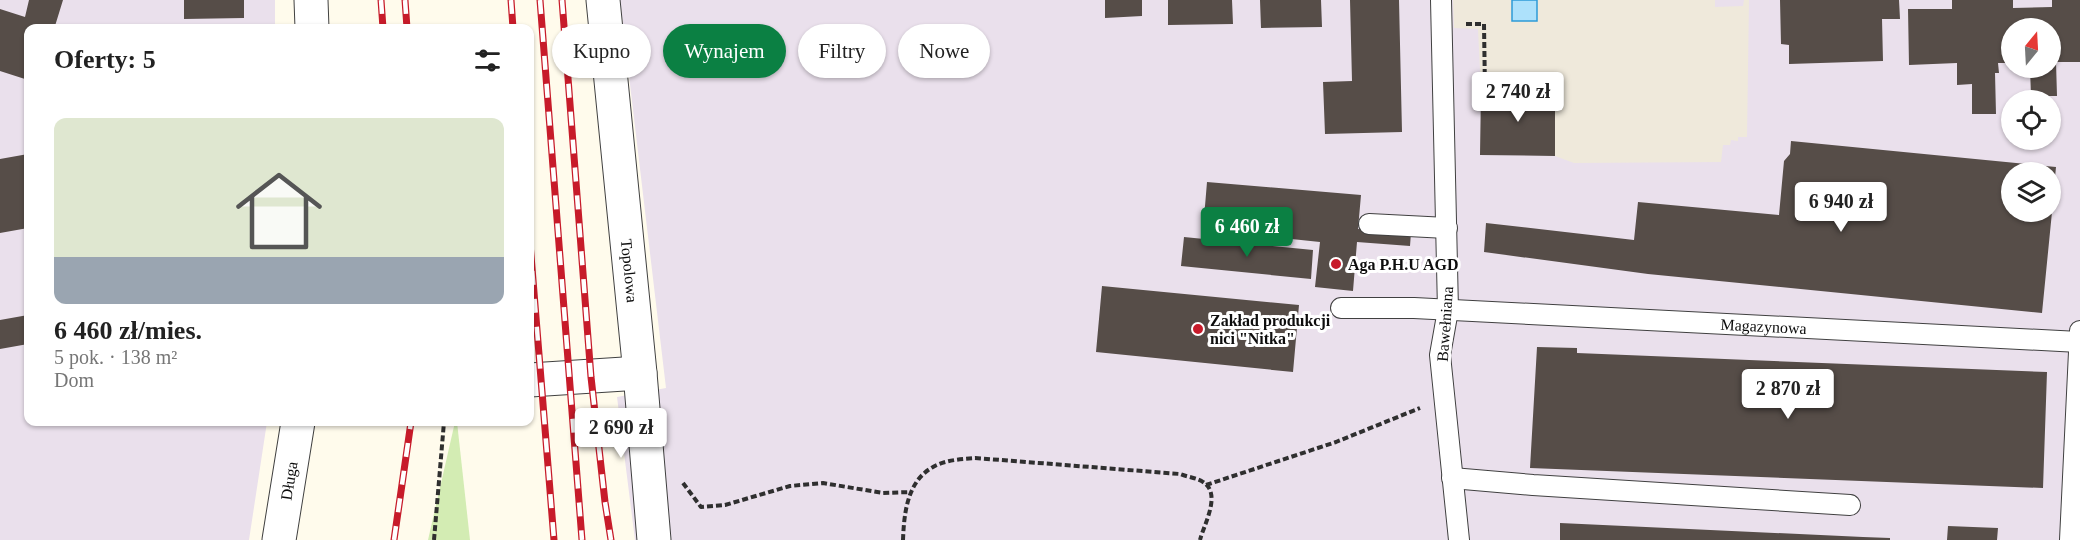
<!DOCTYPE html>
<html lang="pl">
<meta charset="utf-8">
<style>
:root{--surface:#fff;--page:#f6f6f6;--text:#222;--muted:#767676;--accent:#0b8043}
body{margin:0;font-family:Georgia,serif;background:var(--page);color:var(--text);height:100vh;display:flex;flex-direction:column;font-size:22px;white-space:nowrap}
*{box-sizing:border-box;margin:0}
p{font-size:20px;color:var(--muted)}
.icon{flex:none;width:33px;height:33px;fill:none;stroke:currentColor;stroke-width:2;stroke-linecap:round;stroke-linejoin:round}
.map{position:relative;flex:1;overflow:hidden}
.drawer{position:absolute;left:24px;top:24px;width:510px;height:402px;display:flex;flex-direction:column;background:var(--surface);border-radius:12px;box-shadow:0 2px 4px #0004}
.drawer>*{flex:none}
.guide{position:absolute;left:552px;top:24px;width:570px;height:54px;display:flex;gap:12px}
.needle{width:39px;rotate:18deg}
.buttons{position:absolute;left:2001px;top:18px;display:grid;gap:12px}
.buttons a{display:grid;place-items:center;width:60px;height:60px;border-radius:50%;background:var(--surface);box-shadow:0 2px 4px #0004;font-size:30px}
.price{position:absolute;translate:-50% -51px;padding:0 14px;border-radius:6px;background:#fff;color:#222;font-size:20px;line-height:39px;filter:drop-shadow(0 2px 3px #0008)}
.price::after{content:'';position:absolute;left:50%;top:36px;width:18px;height:14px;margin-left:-9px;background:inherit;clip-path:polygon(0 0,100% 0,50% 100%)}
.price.active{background:var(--accent);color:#fff}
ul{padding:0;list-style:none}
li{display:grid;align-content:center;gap:12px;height:318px;padding:0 30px}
li span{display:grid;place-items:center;height:186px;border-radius:12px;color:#555}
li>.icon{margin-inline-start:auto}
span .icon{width:108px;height:108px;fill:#fffc;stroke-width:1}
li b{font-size:26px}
h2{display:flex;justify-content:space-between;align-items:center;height:72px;padding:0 30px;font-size:26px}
.chip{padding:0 21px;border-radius:27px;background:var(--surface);box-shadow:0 2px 4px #0004;font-size:21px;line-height:54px}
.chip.active{background:var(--accent);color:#fff}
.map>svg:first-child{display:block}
.industrial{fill:#eae0ec;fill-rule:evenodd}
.green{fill:#d3ecb3}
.plaza{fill:#efe9db}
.water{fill:#ade1fb;stroke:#2e9ad7;stroke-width:1.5}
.building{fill:#564d48}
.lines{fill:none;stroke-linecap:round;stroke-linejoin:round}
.lane-casing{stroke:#404040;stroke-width:22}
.street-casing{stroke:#404040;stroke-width:35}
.path{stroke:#2f2f2f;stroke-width:4;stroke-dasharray:6 3;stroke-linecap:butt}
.lane{stroke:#fff;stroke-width:20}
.street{stroke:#fff;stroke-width:33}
.rail-casing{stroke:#c71b2a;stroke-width:7}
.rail{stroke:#fff;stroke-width:4.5;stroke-dasharray:14;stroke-linecap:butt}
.poi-dot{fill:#c71b2a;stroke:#fff;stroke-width:2}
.labels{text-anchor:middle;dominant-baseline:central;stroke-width:6;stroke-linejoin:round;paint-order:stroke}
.poi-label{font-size:16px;font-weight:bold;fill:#0d0d0d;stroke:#fff;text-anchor:start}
.street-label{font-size:16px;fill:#0d0d0d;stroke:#fff}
</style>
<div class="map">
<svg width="2080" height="540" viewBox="0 0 2080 540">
<rect width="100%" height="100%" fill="#fffbec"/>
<!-- industrial -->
<path class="industrial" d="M 0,0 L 275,0 L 275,28 L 28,28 L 28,422 L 267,422 L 249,540 L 0,540 Z
M 620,0 L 2080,0 L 2080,540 L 635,540 L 617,397 L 666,388 ZM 2012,28 L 2050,28 L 2050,68 L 2012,68 ZM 2012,100 L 2050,100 L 2050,140 L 2012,140 ZM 2012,172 L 2050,172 L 2050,212 L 2012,212 Z"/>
<!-- green -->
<path class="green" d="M 455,422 L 457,422 L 470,540 L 428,540 Z"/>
<!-- plaza -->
<path class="plaza" d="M 1453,0 L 1715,0 L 1715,7 L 1743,6 L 1744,0 L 1749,0 L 1747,137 L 1738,137 L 1738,141 L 1731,140 L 1730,145 L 1723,145 L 1721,162 L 1574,163 L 1555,156 L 1555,91 L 1481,91 L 1478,29 L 1454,28 Z"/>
<!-- water -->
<path class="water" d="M 1512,0 L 1537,0 L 1537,21 L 1512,21 Z"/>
<!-- building -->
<path class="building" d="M 29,0 L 63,0 L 55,26 L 62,28 L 28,28 L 28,80 L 0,71 L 0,9 L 25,17 Z
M 184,0 L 244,0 L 244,18 L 184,19 Z
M 1105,0 L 1142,0 L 1142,16 L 1105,18 Z
M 1168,0 L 1232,0 L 1233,24 L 1168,25 Z
M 1260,0 L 1321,0 L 1322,27 L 1261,28 Z
M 1350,0 L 1399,0 L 1402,132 L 1325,134 L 1323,82 L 1352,81 Z
M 1780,0 L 1899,0 L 1900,19 L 1882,19 L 1883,61 L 1789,64 L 1789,45 L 1781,44 Z
M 1952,0 L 2013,0 L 2013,8 L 2052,7 L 2052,0 L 2080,0 L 2080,62 L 2056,62 L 2057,96 L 2031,96 L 2030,68 L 2050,68 L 2050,28 L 2012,28 L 2012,63 L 1998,63 L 1999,73 L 1995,73 L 1996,114 L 1972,114 L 1972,84 L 1957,85 L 1957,63 L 1909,65 L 1908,9 L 1952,9 Z
M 1481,91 L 1555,91 L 1555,156 L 1480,155 Z
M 1791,141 L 2056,167 L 2052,209 L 2050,209 L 2050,172 L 2012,172 L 2012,212 L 2052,212 L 2042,313 L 1648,274 L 1484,252 L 1486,223 L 1634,240 L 1638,202 L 1779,215 L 1784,161 L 1790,154 Z
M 28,154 L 28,228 L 0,233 L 0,159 Z
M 1207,182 L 1361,195 L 1358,229 L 1411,233 L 1410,246 L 1357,242 L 1353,291 L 1315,287 L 1320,242 L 1203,230 Z
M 1184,237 L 1313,250 L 1311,279 L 1181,266 Z
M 1102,286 L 1299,305 L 1293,372 L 1096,352 Z
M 28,315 L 28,344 L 0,349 L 0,320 Z
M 1537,347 L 1577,348 L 1577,353 L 2047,372 L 2043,488 L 1530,468 Z
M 1560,523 L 1863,537 L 1890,538 L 1890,540 L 1560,540 Z
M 1948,526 L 1998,528 L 1997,540 L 1947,540 Z"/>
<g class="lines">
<defs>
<g id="lane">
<path d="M 1441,0 L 1448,310 L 1440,355 L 1459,540"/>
<path d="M 1369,224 L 1447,228"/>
<path id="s1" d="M 1341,308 L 1414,308 L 2079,342"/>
<path d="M 1452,478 L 1533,485 L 1850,505"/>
<path d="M 2070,540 L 2080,331"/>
</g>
<g id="street">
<path d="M 311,0 L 312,28"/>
<path id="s2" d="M 603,0 L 640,373 L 654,540"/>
<path d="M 530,380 L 640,373"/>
<path id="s3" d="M 279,540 L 298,422"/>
</g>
</defs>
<!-- lane casing -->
<use href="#lane" class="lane-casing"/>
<!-- street casing -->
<use href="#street" class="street-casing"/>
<!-- path -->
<path class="path" d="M 1466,24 L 1484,24 L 1485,91
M 683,483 L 701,507 L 725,505 L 790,486 L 823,483 L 883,493 L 911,492
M 1206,485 L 1336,442 L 1420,408
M 434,540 L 444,422
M 903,540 C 904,514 907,481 933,467 C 945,460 961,459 975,458 L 1180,474 C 1187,477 1198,478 1203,482 C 1222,494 1204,524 1200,540"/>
<!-- lane -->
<use href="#lane" class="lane"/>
<!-- street -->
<use href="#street" class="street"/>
<defs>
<path id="rail" d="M 381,0 L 383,28
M 405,0 L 407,28
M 511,0 L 513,28
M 540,0 L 582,540
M 562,0 L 591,377 L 605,502 L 611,540
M 530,243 L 554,540
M 394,540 L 411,422"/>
</defs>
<!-- rail casing -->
<use href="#rail" class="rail-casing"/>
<!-- rail -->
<use href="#rail" class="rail"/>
</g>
<!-- markers -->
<g class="poi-dot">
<circle cx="1336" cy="264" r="6"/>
<circle cx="1198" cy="329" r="6"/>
</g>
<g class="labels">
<!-- poi labels -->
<g class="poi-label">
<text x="1348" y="264">Aga P.H.U AGD</text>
<text x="1210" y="320">Zakład produkcji<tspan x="1210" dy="18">nici "Nitka"</tspan></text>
</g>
<!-- street labels -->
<g class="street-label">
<text stroke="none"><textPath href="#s2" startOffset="272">Topolowa</textPath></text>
<text transform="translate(1445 324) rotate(-86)">Bawełniana</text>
<text stroke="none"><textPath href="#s1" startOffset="423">Magazynowa</textPath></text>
<text stroke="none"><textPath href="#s3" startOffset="60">Długa</textPath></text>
</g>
</g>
</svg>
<div class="buttons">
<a><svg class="needle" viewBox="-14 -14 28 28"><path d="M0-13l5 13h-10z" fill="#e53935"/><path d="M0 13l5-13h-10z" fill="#767676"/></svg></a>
<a><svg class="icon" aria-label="locate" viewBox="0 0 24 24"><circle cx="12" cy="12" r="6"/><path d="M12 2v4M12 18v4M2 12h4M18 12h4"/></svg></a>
<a><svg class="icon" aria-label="layers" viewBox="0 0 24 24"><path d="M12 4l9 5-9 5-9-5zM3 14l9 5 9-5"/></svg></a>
</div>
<b class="price" style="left:1518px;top:123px">2 740 zł</b>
<b class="price" style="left:1841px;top:233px">6 940 zł</b>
<b class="price active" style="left:1247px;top:258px">6 460 zł</b>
<b class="price" style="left:1788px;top:420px">2 870 zł</b>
<b class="price" style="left:621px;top:459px">2 690 zł</b>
<div class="guide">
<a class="chip">Kupno</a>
<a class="chip active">Wynajem</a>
<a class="chip">Filtry</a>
<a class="chip">Nowe</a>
</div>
<section class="drawer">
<h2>Oferty: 5<svg class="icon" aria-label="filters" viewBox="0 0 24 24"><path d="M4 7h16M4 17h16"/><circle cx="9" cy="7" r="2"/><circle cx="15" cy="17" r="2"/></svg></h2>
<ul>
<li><span style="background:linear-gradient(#dfe7d0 75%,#9aa5b1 0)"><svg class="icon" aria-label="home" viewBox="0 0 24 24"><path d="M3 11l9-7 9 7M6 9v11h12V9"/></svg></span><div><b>6 460 zł/mies.</b><p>5 pok. · 138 m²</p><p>Dom</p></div></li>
</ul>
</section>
</div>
